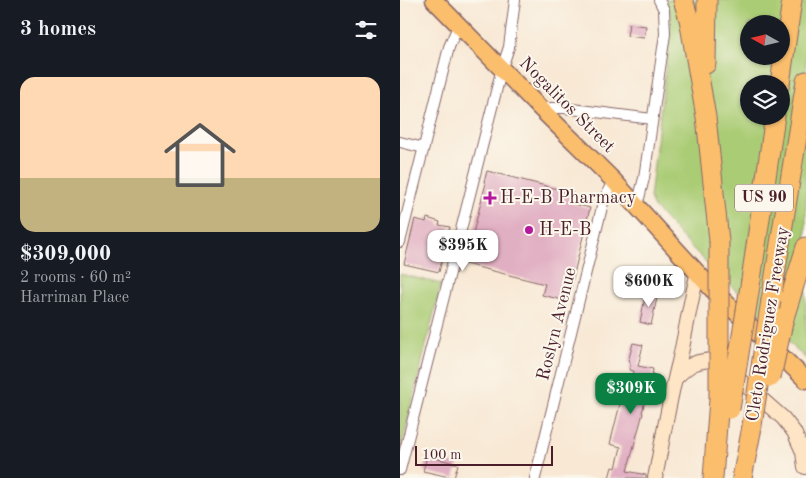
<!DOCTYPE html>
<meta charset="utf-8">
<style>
:root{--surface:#171b24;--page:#242831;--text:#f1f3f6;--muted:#9ea1a6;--accent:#0b8043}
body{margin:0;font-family:"Old Standard TT",serif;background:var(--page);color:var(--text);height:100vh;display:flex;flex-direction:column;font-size:19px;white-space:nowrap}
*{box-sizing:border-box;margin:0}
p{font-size:16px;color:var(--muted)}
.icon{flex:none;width:28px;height:28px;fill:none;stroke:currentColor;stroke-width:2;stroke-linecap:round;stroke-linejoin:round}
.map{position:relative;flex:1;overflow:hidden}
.side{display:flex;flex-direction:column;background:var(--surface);width:400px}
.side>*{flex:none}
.needle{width:32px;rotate:278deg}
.buttons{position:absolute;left:340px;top:15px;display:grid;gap:10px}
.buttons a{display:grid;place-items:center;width:50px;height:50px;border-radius:50%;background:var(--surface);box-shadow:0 1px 4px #0004;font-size:25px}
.scale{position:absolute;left:15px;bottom:12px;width:138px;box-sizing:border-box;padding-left:5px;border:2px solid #4a1f2b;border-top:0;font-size:14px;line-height:18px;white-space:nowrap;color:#4a1f2b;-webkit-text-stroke:4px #fbf7ec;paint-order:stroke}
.price{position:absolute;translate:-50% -42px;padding:0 11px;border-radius:10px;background:#fff;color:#222;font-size:16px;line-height:32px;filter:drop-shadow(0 1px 2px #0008)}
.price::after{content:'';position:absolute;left:50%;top:30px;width:15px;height:11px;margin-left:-8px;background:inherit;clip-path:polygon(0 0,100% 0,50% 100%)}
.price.active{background:var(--accent);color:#fff}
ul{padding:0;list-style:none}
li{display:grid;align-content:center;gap:10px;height:265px;padding:0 20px}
li span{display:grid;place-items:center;height:155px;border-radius:15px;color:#555}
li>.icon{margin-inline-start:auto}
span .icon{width:90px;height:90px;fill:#fffc;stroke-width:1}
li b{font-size:21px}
h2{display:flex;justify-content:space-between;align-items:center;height:60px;padding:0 20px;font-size:21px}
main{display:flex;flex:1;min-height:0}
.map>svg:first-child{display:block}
.green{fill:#aacc74;stroke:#7a7650;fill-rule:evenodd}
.building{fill:#e1afc2}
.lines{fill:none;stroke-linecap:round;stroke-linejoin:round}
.minor-casing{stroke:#876566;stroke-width:12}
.secondary-casing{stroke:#876566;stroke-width:16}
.primary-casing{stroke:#876566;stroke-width:19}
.motorway-casing{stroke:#876566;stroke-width:21}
.minor{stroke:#fff;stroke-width:10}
.secondary{stroke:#fde5c5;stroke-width:14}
.primary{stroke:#fabe6d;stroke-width:16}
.motorway{stroke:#fabe6d;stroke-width:19}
.motorway-bridge-casing{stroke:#876566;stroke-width:21;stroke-linecap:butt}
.motorway-bridge{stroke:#fabe6d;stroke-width:19}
.poi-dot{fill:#b5179e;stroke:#fbf7ec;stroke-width:2}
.labels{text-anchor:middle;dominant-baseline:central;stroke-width:4;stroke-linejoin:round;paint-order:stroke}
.shield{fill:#fbf7ec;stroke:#7f6065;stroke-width:1}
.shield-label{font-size:16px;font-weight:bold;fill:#4a1f2b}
.street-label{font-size:18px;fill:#4a1f2b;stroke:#fbf7ec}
.poi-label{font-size:18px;fill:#4a1f2b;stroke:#fbf7ec;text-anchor:start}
</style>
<main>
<section class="side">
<h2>3 homes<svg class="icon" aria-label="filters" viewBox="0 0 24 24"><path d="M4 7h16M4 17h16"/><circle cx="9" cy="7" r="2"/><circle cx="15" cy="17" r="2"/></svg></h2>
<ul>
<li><span style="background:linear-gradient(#ffd9b3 65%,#c2b280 0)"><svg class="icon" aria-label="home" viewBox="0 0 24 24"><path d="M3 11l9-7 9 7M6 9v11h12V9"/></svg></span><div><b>$309,000</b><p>2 rooms · 60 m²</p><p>Harriman Place</p></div></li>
</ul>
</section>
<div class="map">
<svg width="406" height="478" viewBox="0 0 406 478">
<rect width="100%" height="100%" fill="#fbf7ec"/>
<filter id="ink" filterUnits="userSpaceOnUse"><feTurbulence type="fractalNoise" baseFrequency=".02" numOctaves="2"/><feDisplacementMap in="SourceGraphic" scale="10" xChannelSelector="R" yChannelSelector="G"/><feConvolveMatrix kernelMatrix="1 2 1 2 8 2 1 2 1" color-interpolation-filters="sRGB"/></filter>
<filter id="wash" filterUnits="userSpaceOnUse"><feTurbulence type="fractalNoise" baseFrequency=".0096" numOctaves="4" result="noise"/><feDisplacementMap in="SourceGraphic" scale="20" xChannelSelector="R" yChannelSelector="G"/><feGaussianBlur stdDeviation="1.12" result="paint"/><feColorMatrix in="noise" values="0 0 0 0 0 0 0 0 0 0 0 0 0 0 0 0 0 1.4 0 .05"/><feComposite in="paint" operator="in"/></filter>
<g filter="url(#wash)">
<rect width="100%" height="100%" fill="#f8e8d4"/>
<!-- green -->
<path class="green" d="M 264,0 L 406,0 L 406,359 L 290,246 L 253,206 L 250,198 L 271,23 L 269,10 ZM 349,24 L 381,24 L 381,56 L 349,56 ZM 349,84 L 381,84 L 381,116 L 349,116 Z
M 0,274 L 41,284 L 0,452 Z"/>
<g id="blocks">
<!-- building -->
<path class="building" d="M 229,24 L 246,26 L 244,38 L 227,36 Z
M 87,171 L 173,193 L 171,203 L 190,208 L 170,290 L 166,289 L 163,300 L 142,295 L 145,284 L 65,264 L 86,183 L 84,182 Z
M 27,218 L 40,222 L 39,225 L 50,227 L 39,272 L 4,264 L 15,219 L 26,222 Z
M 246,292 L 255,294 L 257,298 L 251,325 L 240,322 Z
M 233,343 L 243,345 L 238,366 L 253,369 L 252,376 L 254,376 L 252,383 L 249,383 L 248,388 L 242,413 L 243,413 L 227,471 L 246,475 L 246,478 L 209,478 L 212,467 L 216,468 L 221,447 L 210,444 L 222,396 L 228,397 L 234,371 L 229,370 L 230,363 L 228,362 Z
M 27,456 L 58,464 L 54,478 L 23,471 Z"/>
</g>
</g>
<g filter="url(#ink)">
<use href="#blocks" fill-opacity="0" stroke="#876566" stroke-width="1"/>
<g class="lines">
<defs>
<path id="minor" d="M 140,108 L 164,108 L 252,119
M 0,142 L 24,148
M 237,206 L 244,178 L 265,34 L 264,10 L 259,0
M 0,242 L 49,47 L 59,24
M 0,470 L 102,68 L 109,47 L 115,0
M 135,478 L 203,203 L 213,180"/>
<path id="secondary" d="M 275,379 C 289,364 296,360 317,360 L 383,418 L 394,432 L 403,452 L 405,467
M 255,478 C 263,439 269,400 279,362 C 286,332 290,302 298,272"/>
<path id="primary" d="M 34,0 L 140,108 L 213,180 L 313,290 L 406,380"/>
<path id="motorway" d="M 283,0 L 289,19 L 306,117 L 319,241
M 306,64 L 307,0
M 380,84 L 392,0
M 351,280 L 375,116
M 371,300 L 406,81
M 384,318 L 406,247
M 313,478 L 319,399
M 342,478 L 351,432"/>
</defs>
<!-- minor casing -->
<use href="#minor" class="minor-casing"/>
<!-- secondary casing -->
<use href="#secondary" class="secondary-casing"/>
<!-- primary casing -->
<use href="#primary" class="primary-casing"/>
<!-- motorway casing -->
<use href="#motorway" class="motorway-casing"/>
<!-- minor -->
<use href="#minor" class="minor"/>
<!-- secondary -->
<use href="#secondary" class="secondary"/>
<!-- primary -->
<use href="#primary" class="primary"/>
<!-- motorway -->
<use href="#motorway" class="motorway"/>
<defs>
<path id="motorway-bridge" d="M 371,377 L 384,318
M 319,399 L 319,241
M 330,409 L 351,280
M 351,432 L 371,300"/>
</defs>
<!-- motorway-bridge casing -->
<use href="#motorway-bridge" class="motorway-bridge-casing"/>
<!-- motorway-bridge -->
<use href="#motorway-bridge" class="motorway-bridge"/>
</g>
</g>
<!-- markers -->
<g class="poi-dot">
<path d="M87.5 190.5h5v5h5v5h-5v5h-5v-5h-5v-5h5z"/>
<circle cx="129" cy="230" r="5"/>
</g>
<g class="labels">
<!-- shield labels -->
<rect class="shield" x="335" y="184.5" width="58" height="27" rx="4"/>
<g class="shield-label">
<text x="364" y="198">US 90</text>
</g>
<!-- street labels -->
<g class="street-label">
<text transform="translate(167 105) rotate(45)">Nogalitos Street</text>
<text transform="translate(157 324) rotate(-76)">Roslyn Avenue</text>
<text transform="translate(368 324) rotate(-81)">Cleto Rodriguez Freeway</text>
</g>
<!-- poi labels -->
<g class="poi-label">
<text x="100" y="198">H-E-B Pharmacy</text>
<text x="139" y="230">H-E-B</text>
</g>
</g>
</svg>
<div class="buttons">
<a><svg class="needle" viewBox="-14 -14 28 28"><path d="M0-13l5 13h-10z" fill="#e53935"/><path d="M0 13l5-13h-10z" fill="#9ea1a6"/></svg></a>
<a><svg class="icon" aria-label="layers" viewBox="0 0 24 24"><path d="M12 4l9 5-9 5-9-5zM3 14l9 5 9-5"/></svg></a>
</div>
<div class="scale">100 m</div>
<b class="price" style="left:63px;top:272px">$395K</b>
<b class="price" style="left:249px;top:308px">$600K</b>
<b class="price active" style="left:231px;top:415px">$309K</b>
</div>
</main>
